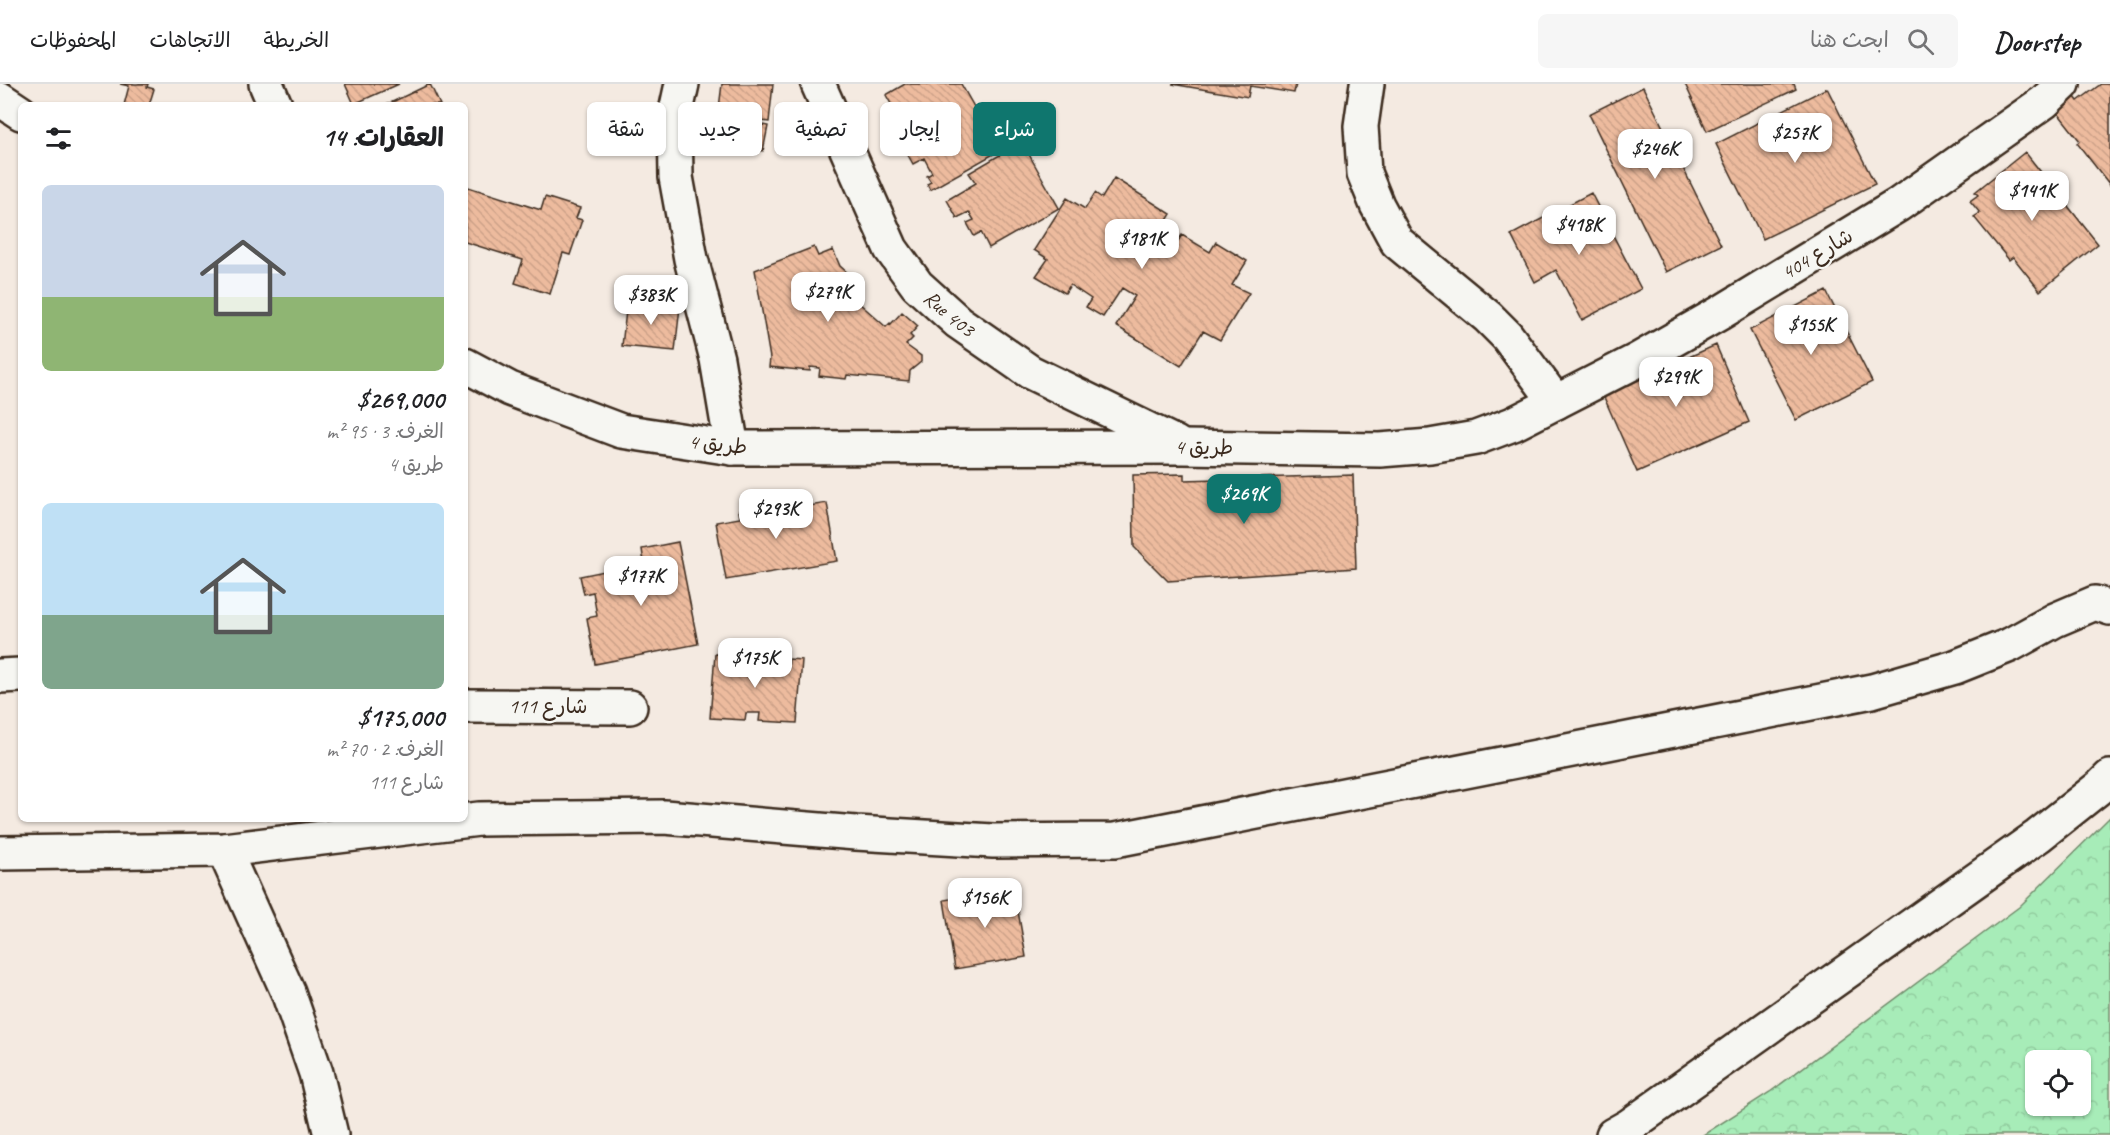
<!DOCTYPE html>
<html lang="ar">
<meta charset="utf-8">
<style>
:root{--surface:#fff;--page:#f6f6f6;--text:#202124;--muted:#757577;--line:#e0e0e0;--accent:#0f766e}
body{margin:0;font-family:Caveat,"Playpen Sans Arabic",sans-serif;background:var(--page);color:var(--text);direction:rtl;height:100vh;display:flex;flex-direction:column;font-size:22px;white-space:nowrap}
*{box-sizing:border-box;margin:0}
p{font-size:20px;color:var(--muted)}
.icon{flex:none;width:33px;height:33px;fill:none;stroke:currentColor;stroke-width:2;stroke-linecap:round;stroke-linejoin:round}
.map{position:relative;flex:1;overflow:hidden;direction:ltr}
.side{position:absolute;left:18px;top:18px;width:450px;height:720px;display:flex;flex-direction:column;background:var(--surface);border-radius:9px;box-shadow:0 2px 4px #0004;direction:rtl}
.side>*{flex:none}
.banner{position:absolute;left:486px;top:18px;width:570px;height:54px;direction:rtl;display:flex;gap:12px}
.fabs{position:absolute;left:2025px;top:966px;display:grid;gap:12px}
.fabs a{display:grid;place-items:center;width:66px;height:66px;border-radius:9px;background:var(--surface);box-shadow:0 2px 4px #0004;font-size:30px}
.price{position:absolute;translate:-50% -51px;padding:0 14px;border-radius:12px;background:#fff;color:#222;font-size:20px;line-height:39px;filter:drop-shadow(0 2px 3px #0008)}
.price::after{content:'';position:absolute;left:50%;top:36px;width:18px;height:14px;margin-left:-9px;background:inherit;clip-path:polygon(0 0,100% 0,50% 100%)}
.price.current{background:var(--accent);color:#fff}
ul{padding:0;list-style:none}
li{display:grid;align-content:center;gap:12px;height:318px;padding:0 24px}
li span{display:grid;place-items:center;height:186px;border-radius:9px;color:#555}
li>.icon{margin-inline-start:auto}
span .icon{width:108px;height:108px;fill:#fffc;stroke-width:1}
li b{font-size:26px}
h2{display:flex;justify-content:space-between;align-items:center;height:72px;padding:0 24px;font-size:26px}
.tag{padding:0 21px;border-radius:9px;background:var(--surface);box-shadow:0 2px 4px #0004;font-size:21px;line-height:54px}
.tag.current{background:var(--accent);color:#fff}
header{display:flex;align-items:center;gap:36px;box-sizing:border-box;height:84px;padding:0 30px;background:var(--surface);border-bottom:2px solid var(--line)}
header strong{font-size:28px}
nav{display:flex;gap:33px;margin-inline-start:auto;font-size:21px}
.search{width:420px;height:54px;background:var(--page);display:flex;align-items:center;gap:15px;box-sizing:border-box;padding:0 21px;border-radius:9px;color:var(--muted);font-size:22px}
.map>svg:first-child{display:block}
.forest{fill:url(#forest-crowns);stroke:#718b6b;stroke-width:1.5;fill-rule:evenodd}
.building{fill:url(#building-back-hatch);stroke:#3b2a1e;stroke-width:1.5}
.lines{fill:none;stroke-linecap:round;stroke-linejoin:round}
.street-casing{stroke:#3b2a1e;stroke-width:38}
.street{stroke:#f6f6f2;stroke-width:33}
.labels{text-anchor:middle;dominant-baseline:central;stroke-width:4.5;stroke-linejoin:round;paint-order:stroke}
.street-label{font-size:21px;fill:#3b2a1e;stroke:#f6f6f2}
</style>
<header>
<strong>Doorstep</strong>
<div class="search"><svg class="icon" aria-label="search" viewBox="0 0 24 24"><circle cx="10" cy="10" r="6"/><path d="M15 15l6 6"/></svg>ابحث هنا</div>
<nav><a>الخريطة</a><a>الاتجاهات</a><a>المحفوظات</a></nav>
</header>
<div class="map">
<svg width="2110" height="1051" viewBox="0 0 2110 1051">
<defs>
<pattern id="forest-crowns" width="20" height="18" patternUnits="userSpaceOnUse" patternTransform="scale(1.5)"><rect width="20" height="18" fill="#a7ecb8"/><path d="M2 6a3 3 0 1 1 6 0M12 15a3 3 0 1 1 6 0" fill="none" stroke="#91cb9e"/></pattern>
<pattern id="building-back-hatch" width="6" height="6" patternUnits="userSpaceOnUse" patternTransform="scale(1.5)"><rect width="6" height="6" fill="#edbb9e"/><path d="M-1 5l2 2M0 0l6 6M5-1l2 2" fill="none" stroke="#cca188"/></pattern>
</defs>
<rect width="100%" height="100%" fill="#f4eae1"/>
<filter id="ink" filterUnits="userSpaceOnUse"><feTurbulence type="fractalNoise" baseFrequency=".0167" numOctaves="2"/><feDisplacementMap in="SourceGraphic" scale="12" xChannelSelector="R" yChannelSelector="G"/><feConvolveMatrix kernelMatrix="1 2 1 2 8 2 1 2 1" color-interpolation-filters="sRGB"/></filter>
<g filter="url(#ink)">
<!-- forest -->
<path class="forest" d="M 2110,733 L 2110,1051 L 1703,1051 L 1770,1008 L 2019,823 ZM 2036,976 L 2080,976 L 2080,1022 L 2036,1022 Z"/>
<!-- building -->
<path class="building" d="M 120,0 L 148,0 L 147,3 L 154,5 L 149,21 L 124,21 L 129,2 Z
M 345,0 L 399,0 L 354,20 Z
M 430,0 L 440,21 L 386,21 Z
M 722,0 L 773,0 L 769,38 L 718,32 Z
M 905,0 L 961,0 L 999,67 L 930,106 L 927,100 L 931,98 L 927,92 L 932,89 L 924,74 L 913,80 L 894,46 L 897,44 L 885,24 L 891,20 L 886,11 Z
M 1172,0 L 1296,0 L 1294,9 L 1250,2 L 1248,13 Z
M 1685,0 L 1794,0 L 1796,5 L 1707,47 Z
M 2101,0 L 2110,0 L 2110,101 L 2077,59 L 2080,57 L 2054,24 L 2072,9 L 2078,17 Z
M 1643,3 L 1721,161 L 1666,188 L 1589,30 Z
M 1827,4 L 1875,100 L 1763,155 L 1716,60 Z
M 735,36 L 768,42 L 763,67 L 731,61 Z
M 1022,58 L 1059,124 L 989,164 L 981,148 L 974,152 L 967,139 L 974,136 L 969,128 L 957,134 L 947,116 L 976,99 L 969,89 Z
M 2025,68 L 2098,160 L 2040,207 L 2013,173 L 2009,176 L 1974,133 L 1980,129 L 1970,117 L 1978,111 L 1975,108 Z
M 1114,94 L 1171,130 L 1161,146 L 1178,157 L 1182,151 L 1210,168 L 1216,158 L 1247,177 L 1232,201 L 1249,209 L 1220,256 L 1203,247 L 1181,282 L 1116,242 L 1135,212 L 1122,204 L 1103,233 L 1086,223 L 1091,215 L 1070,201 L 1065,209 L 1036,192 L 1048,175 L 1034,166 L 1067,114 L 1085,125 L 1095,109 L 1102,114 Z
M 465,102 L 541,126 L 545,113 L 580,124 L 576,134 L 582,136 L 570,171 L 563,169 L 550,210 L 515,199 L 523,176 L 465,158 Z
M 1591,109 L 1641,205 L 1582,236 L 1556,186 L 1535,198 L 1511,151 Z
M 814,163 L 818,172 L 833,166 L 840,182 L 849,190 L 839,201 L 886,243 L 890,239 L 891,240 L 902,228 L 918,242 L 910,251 L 913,254 L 906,261 L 921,272 L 921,278 L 910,287 L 909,297 L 847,291 L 846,295 L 819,292 L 820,284 L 810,283 L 810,287 L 769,283 L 770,274 L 755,186 Z
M 1826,207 L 1872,298 L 1796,336 L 1750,246 Z
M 627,218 L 680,223 L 675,267 L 622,262 Z
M 1716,261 L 1749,338 L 1637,388 L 1603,311 Z
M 1184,390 L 1184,396 L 1353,391 L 1356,484 L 1168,497 L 1134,463 L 1133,391 Z
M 789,417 L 791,425 L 827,419 L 837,477 L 726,496 L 716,438 L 740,434 L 739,426 Z
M 678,458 L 698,560 L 595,580 L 587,534 L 597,532 L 593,508 L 584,510 L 580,492 L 644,479 L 642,465 Z
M 715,570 L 765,573 L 764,585 L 788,586 L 789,575 L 802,576 L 797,639 L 759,637 L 760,629 L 746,629 L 745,636 L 710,634 Z
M 1014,804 L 1026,873 L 955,885 L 944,816 Z"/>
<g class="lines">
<defs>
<g id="street">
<path d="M 266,0 L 275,21"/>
<path d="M 682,0 L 675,32 L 676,93 L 691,175 L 717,275 L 732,364"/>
<path id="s1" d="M 818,0 L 891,165 L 917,201 L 958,238 L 1030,288 L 1176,359"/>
<path d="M 0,15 L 21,29"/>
<path d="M 465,281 L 510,305 L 621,347 L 732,364 L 1183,363 L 1380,366 L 1430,362 L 1476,354 L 1513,340 L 1556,318 L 1507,252 L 1488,233 L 1397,158 L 1377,121 L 1364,89 L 1361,42 L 1367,0"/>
<path d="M 1556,318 L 1636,277 L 1720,229 L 1898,121 L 2044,18 L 2063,0"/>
<path d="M 0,592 L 21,591"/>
<path d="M 465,622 L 630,623"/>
<path d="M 224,766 L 288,908 L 316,989 L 331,1051"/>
<path d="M 0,769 L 224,766 L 479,735 L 664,733 L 856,749 L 993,757 L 1115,756 L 1872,607 L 1955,583 L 2010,561 L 2055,536 L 2095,519 L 2110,524"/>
<path d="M 1613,1051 L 1629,1042 L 2038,752 L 2101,702 L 2110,693"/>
</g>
</defs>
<!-- street casing -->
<use href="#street" class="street-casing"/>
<!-- street -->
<use href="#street" class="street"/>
</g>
</g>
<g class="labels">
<!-- street labels -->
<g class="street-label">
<text transform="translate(1817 170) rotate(-31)">شارع 404</text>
<text stroke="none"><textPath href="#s1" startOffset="268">Rue 403</textPath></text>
<text transform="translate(718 360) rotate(6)">طريق 4</text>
<text transform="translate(1204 363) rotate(1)">طريق 4</text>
<text x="548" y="622">شارع 111</text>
</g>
</g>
</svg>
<div class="fabs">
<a><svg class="icon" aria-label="locate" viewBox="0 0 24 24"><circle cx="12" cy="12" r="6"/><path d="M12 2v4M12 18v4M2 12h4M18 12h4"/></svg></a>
</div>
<b class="price" style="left:1795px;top:80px">$257K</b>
<b class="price" style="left:1655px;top:96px">$246K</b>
<b class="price" style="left:2032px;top:138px">$141K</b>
<b class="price" style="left:1579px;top:172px">$418K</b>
<b class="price" style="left:1142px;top:186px">$181K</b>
<b class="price" style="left:828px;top:239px">$279K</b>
<b class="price" style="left:651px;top:242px">$383K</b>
<b class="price" style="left:1811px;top:272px">$155K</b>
<b class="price" style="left:1676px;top:324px">$299K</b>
<b class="price current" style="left:1244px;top:441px">$269K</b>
<b class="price" style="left:776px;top:456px">$293K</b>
<b class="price" style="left:641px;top:523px">$177K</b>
<b class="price" style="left:755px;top:605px">$175K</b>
<b class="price" style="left:985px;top:845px">$156K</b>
<div class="banner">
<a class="tag current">شراء</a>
<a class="tag">إيجار</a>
<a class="tag">تصفية</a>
<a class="tag">جديد</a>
<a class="tag">شقة</a>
</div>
<section class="side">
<h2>العقارات: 14<svg class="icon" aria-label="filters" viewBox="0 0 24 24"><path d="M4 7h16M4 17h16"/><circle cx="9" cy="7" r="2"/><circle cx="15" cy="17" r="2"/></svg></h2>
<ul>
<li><span style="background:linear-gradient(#c9d6e8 60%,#8fb573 0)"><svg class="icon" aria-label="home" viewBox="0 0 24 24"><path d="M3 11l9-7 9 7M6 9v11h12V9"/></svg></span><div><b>$269,000</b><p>الغرف: 3 · 95 m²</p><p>طريق 4</p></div></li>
<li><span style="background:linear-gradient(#bfe0f5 60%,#7fa58c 0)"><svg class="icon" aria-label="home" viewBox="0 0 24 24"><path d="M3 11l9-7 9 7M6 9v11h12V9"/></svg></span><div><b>$175,000</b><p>الغرف: 2 · 70 m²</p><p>شارع 111</p></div></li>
</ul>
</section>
</div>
